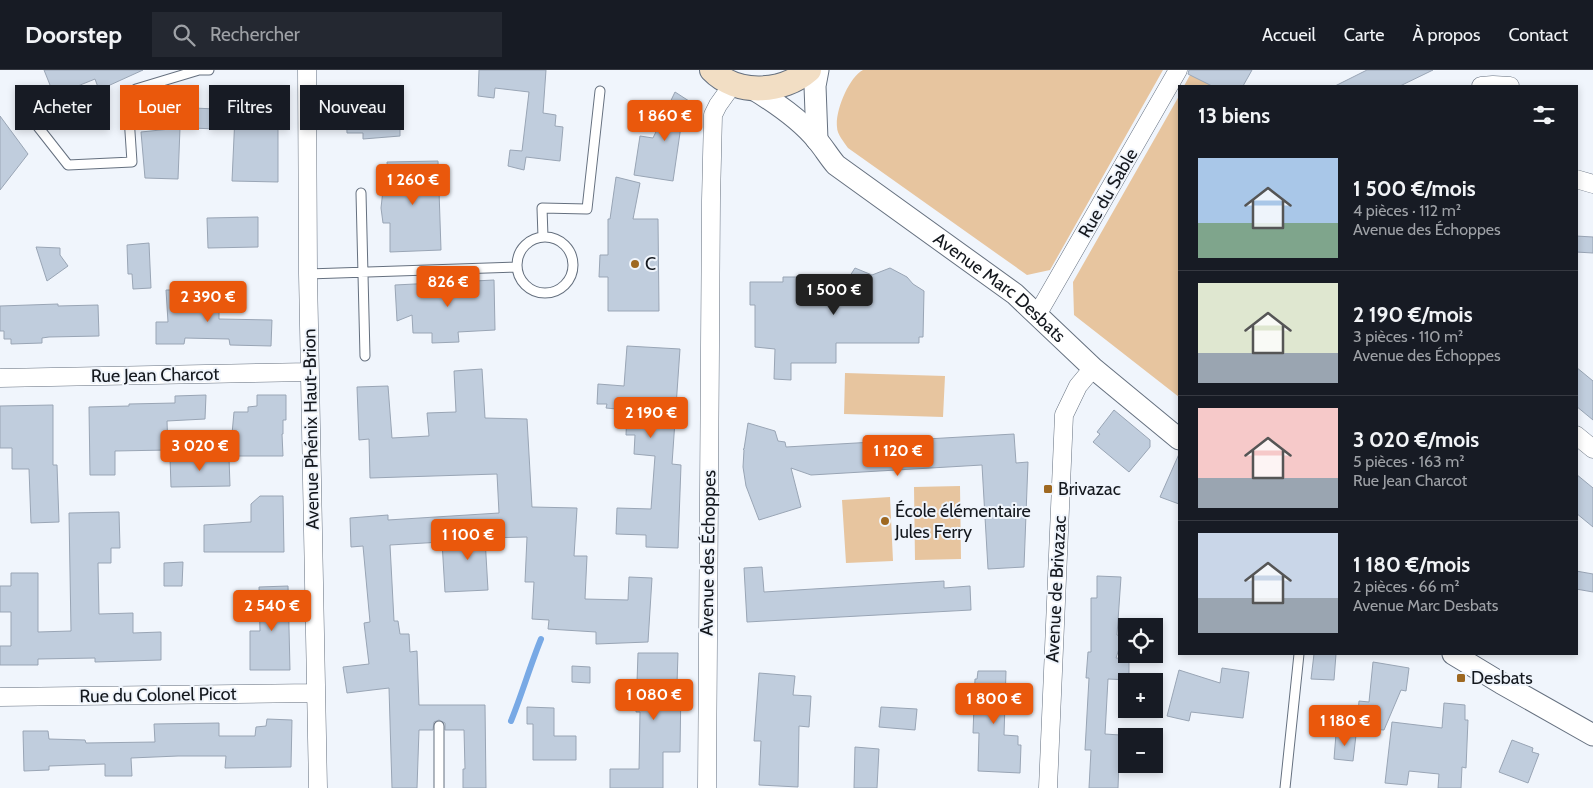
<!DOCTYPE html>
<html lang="fr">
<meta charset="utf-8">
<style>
:root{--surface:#171b24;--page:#242831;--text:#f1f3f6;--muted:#9ea1a6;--line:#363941;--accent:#ea580c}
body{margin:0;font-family:Cabin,sans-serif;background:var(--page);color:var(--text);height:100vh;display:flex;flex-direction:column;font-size:19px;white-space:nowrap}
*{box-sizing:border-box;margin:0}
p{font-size:16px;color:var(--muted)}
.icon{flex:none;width:28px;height:28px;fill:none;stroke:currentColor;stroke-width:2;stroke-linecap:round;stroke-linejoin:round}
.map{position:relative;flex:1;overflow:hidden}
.panel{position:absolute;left:1178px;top:15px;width:400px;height:570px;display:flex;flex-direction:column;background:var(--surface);border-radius:0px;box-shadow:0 2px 8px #0003}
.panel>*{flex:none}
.hud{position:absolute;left:15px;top:15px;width:475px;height:45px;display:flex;gap:10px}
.controls{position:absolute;left:1118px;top:548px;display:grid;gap:10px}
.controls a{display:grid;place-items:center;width:45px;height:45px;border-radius:0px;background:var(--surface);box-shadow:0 2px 8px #0003;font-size:25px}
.price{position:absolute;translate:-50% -42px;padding:0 11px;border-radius:5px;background:var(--accent);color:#fff;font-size:16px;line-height:32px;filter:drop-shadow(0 1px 2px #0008)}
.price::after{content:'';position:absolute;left:50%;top:30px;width:15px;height:11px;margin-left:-8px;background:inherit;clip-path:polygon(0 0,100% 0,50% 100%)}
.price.active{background:#222;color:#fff}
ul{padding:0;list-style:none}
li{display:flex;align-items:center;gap:15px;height:125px;padding:0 20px}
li+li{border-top:1px solid var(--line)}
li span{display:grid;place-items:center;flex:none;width:140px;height:100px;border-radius:0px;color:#555}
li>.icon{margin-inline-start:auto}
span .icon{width:60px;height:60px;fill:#fffc;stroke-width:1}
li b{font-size:21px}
h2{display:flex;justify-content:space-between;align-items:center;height:60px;padding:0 20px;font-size:21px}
.tag{padding:0 18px;border-radius:0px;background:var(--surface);box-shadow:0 2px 8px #0003;font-size:18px;line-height:45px}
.tag.active{background:var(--accent);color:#fff}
header{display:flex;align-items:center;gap:30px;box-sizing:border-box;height:70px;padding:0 25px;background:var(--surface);border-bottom:1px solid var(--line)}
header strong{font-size:24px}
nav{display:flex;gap:28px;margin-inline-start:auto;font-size:18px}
.search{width:350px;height:45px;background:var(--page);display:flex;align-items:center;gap:12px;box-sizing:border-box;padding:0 18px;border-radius:0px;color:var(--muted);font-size:19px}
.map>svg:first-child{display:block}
.green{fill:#e7c59f}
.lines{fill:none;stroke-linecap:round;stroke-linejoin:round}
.stream{stroke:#78a9e5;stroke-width:6}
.building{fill:#c0cddd;stroke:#99a5b5}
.service-casing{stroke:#65707f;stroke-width:11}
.minor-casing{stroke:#65707f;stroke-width:19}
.tertiary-casing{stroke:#65707f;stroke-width:23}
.secondary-casing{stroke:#65707f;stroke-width:26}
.service{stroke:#fff;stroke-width:9}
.minor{stroke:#fff;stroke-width:18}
.tertiary{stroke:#fff;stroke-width:21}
.secondary{stroke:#f2dec4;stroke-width:24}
.poi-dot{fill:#9e6821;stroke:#f0f5fc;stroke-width:2}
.labels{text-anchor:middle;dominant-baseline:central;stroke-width:4;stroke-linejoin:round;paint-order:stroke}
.street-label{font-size:18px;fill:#14181e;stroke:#f0f5fc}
.poi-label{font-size:18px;fill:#14181e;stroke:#f0f5fc;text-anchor:start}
</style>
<header>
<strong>Doorstep</strong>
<div class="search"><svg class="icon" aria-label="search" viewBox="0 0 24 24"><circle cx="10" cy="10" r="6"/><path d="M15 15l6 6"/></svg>Rechercher</div>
<nav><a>Accueil</a><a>Carte</a><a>À propos</a><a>Contact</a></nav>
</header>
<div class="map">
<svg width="1593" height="718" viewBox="0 0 1593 718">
<rect width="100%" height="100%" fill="#f0f5fc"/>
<!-- green -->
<path class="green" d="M 863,0 L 1163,0 L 1050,200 L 1027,205 L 848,78 C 844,72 837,64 837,57 C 835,41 849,7 863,0 Z
M 1190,5 L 1212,16 L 1184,16 Z
M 1179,26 L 1179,327 L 1074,245 L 1073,212 Z
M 845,303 L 945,306 L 943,347 L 844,344 Z
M 960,416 L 961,489 L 915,490 L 914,417 Z
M 890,427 L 893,491 L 846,493 L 842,430 Z"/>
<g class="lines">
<!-- stream -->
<path class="stream" d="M 511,651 C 522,624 530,596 541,569"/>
</g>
<!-- building -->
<path class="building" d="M 44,0 L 143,0 L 99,20 L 95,9 L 63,22 L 61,16 L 52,20 Z
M 479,0 L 546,0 L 543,43 L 556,45 L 555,56 L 563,57 L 560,91 L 526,87 L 524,100 L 508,96 L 510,80 L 522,81 L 529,22 L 495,18 L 494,28 L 478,26 Z
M 1189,0 L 1252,0 L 1243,16 L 1212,16 L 1188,4 Z
M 1367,0 L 1433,0 L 1400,16 L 1335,16 Z
M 675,22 L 689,31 L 694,43 L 696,57 L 681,56 L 673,111 L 634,105 L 640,66 L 653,68 Z
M 168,37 L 217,39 L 216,59 L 167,57 Z
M 278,38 L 278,112 L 232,111 L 235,45 L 248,45 L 254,39 Z
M 346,38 L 400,38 L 400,66 L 363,69 L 363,63 L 347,63 Z
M 0,46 L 28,84 L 0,120 Z
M 180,58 L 178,109 L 145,108 L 141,62 Z
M 438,91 L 441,180 L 390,182 L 390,153 L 383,153 L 381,138 L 383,120 L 389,120 L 387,92 Z
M 616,107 L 640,113 L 633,149 L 658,149 L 659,241 L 608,241 L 608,207 L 599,207 L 600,185 L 608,185 L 608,149 L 610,149 Z
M 258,147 L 258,177 L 208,178 L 207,148 Z
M 1576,166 L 1593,167 L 1593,183 L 1576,182 Z
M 149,173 L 151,218 L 133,219 L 132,204 L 128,204 L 127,175 Z
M 36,177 L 60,178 L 60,185 L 68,196 L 47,211 Z
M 855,198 L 872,205 L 890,198 L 907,207 L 913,214 L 924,221 L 923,267 L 919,267 L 919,273 L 836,273 L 836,293 L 791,293 L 791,310 L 774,309 L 775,279 L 755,277 L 755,235 L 750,235 L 750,212 L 783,212 L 783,207 L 813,207 L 813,212 L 846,212 Z
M 494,210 L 495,260 L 458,262 L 459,272 L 432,273 L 432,263 L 413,263 L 412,245 L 397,251 L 395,215 Z
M 166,220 L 184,220 L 184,227 L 219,227 L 219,249 L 272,250 L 271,276 L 230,275 L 229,269 L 185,268 L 184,274 L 156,274 L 156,252 L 168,252 Z
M 58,234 L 58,236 L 98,235 L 99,266 L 49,267 L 42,268 L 42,273 L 11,274 L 11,269 L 4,269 L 4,261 L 0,261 L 0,236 Z
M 627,276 L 680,279 L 672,394 L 681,395 L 678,478 L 646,477 L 646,465 L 616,464 L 617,438 L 651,439 L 655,386 L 634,384 L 635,365 L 626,365 L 627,340 L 606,338 L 607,334 L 597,334 L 598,314 L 624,316 Z
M 1576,297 L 1593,311 L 1593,350 L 1576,336 Z
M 482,299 L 485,348 L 527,349 L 532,437 L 577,438 L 574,486 L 587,486 L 585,529 L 628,530 L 629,507 L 652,508 L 648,572 L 596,574 L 596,562 L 548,559 L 549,550 L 532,549 L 534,512 L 525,512 L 527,467 L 485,468 L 488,520 L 445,522 L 442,472 L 390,475 L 394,551 L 398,551 L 400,564 L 409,564 L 410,582 L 417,581 L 419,635 L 485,635 L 486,718 L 463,718 L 463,699 L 465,699 L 464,660 L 445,660 L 445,653 L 439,650 L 434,652 L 433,660 L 419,660 L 417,718 L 392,718 L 389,618 L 347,623 L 343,597 L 369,594 L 364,553 L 370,552 L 363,476 L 351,477 L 350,448 L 388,445 L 388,450 L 499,443 L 497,404 L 370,408 L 369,369 L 359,370 L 357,317 L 388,316 L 392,368 L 429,366 L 427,343 L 456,342 L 454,301 Z
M 206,325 L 205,349 L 167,351 L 168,380 L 115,381 L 115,405 L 90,405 L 89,337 L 129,336 L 129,334 L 175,333 L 175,326 Z
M 257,325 L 286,325 L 286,350 L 283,350 L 283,364 L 282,364 L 283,386 L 230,386 L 234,342 L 248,342 L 248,337 L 257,336 Z
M 53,335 L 53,395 L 57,395 L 59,452 L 31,453 L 29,399 L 12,399 L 12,378 L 0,378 L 0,336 Z
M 1114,340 L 1150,370 L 1150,377 L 1129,402 L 1093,372 L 1100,364 L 1097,362 Z
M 748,353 L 775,361 L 778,371 L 785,372 L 786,377 L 1014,364 L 1016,393 L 1028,392 L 1024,497 L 988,499 L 982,395 L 811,405 L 791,398 L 801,437 L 759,450 L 746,416 L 743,397 L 744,380 L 743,379 L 744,379 Z
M 1179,384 L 1179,434 L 1160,427 Z
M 170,387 L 229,388 L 230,416 L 171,417 Z
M 1576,404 L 1593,418 L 1593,457 L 1576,443 Z
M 260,426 L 283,426 L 284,482 L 204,482 L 204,455 L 251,452 L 251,434 Z
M 119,442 L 120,478 L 111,478 L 111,493 L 98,493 L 99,544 L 133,543 L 133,563 L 161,562 L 161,590 L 95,592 L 95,588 L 38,589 L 38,595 L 0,595 L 0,576 L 11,576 L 11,542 L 0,542 L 0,516 L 11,516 L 11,503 L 38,503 L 38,562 L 71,561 L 69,443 Z
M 183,492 L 182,516 L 164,516 L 164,493 Z
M 762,497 L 764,522 L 944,511 L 944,518 L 970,516 L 971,540 L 747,552 L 744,498 Z
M 1576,501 L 1593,504 L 1593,522 L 1576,519 Z
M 1097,506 L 1121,507 L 1117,565 L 1123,567 L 1116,588 L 1129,589 L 1129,610 L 1108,609 L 1105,664 L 1120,665 L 1118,718 L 1089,718 L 1091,680 L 1085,680 L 1089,608 L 1086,608 L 1088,582 L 1091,582 L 1091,528 L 1097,528 Z
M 288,516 L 290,600 L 250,600 L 250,561 L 260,561 L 259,517 Z
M 638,583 L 678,583 L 677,614 L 681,614 L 680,682 L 663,682 L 663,718 L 610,718 L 610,699 L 639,699 L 640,642 L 636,642 Z
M 1314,584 L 1336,584 L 1334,610 L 1311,609 Z
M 1373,592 L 1409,598 L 1406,621 L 1401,620 L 1384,660 L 1357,658 L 1359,631 L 1369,632 Z
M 572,596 L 590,597 L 590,613 L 572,612 Z
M 1222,598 L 1249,602 L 1243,648 L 1191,642 L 1189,651 L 1167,646 L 1179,600 L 1220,613 Z
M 978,601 L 1006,601 L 1004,665 L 1018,666 L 1018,675 L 1021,675 L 1020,703 L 978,701 L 979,663 L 973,663 L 975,609 L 977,609 Z
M 759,603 L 795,606 L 793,625 L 811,626 L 809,657 L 799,656 L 798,717 L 759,715 L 761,671 L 754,671 Z
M 1444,633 L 1465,635 L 1465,650 L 1468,650 L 1466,698 L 1462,697 L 1461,718 L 1438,718 L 1439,704 L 1409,701 L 1407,715 L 1385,713 L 1392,652 L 1442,658 Z
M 527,637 L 554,638 L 554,666 L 576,666 L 576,690 L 533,690 L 533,654 L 527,654 Z
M 881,637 L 917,639 L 915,660 L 879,657 Z
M 267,649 L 292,650 L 291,697 L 225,698 L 226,686 L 178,686 L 131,688 L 132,706 L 105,706 L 105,694 L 49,696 L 49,700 L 24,701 L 23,661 L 48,661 L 49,669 L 85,670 L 86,673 L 155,672 L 154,654 L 219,653 L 219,666 L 255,666 L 256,657 L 266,656 Z
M 1336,664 L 1356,665 L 1353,691 L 1334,689 Z
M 1512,670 L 1533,678 L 1532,682 L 1539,684 L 1528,713 L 1499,702 Z
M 855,677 L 879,679 L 877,718 L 854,718 Z"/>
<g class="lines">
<defs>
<path id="service" d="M 24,39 L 68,95 L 132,92 L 128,32 L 130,25 L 136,19 L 199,0 L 209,0
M 361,123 L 365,286
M 543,167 L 542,138 L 587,139 L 600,21
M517 195a28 28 0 1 1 56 0a28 28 0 1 1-56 0Z
M 308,204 L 517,197
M 439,656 L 439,718
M 1285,718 L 1299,584"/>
<path id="minor" d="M 307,0 L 308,204 L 318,718
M 1481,16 L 1493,15 L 1510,16
M 1576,109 L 1593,114
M 1037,245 L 1178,0
M 0,308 L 310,302
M 1576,365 L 1593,379
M 0,627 L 315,623
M 707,718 L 711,130 L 713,45 L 718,35 L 733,14
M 1048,718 L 1064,345 L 1078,316 L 1093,298"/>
<g id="tertiary">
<path id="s1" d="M 753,19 C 776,33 800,49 817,70 C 824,78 829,87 836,95 L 1015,224 L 1093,298 L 1179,369"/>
<path d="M 817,70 L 815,16 L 818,0"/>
<path d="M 1453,584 L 1501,613 L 1593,665"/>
</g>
<path id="secondary" d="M 712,0 C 737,26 783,23 809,0"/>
</defs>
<!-- service casing -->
<use href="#service" class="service-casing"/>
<!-- minor casing -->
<use href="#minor" class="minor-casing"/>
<!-- tertiary casing -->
<use href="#tertiary" class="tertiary-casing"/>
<!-- secondary casing -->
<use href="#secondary" class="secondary-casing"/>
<!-- service -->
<use href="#service" class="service"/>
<!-- minor -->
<use href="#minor" class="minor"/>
<!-- tertiary -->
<use href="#tertiary" class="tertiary"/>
<!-- secondary -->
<use href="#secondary" class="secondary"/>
</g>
<!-- markers -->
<g class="poi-dot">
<circle cx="635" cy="194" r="5"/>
<rect x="1043" y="414" width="10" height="10" rx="2.5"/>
<circle cx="885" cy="451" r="5"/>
<rect x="1456" y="603" width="10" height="10" rx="2.5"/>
</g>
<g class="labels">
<!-- street labels -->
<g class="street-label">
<text transform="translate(1108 123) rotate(-60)">Rue du Sable</text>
<text stroke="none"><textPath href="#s1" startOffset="318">Avenue Marc Desbats</textPath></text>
<text transform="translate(155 305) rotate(-1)">Rue Jean Charcot</text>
<text transform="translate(311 359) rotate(-91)">Avenue Phénix Haut-Brion</text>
<text transform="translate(708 483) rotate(-89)">Avenue des Échoppes</text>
<text transform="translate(1056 519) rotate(-87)">Avenue de Brivazac</text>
<text transform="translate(158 625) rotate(-1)">Rue du Colonel Picot</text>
</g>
<!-- poi labels -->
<g class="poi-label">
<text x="645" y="194">C</text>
<text x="1058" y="419">Brivazac</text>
<text x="895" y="441">École élémentaire<tspan x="895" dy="21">Jules Ferry</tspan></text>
<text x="1471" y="608">Desbats</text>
</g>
</g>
</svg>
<div class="controls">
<a><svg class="icon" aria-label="locate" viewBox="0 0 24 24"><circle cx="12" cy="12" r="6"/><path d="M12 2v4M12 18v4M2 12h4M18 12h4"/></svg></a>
<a>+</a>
<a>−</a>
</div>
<b class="price" style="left:665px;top:72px">1 860 €</b>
<b class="price" style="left:413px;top:136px">1 260 €</b>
<b class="price" style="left:448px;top:238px">826 €</b>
<b class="price active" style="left:834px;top:246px">1 500 €</b>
<b class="price" style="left:208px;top:253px">2 390 €</b>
<b class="price" style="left:651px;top:369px">2 190 €</b>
<b class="price" style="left:200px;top:402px">3 020 €</b>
<b class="price" style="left:898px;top:407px">1 120 €</b>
<b class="price" style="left:468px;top:491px">1 100 €</b>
<b class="price" style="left:272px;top:562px">2 540 €</b>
<b class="price" style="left:654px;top:651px">1 080 €</b>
<b class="price" style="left:994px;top:655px">1 800 €</b>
<b class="price" style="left:1345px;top:677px">1 180 €</b>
<div class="hud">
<a class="tag">Acheter</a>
<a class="tag active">Louer</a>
<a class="tag">Filtres</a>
<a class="tag">Nouveau</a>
</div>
<section class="panel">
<h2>13 biens<svg class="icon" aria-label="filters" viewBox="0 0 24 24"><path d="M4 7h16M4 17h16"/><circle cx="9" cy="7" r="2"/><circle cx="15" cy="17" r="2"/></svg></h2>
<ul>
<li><span style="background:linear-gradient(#a9c7e8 65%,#7fa58c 0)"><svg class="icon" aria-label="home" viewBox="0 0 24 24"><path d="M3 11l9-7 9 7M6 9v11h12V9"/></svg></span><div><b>1 500 €/mois</b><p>4 pièces · 112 m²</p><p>Avenue des Échoppes</p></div></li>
<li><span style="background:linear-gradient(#dfe7d0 70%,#9aa5b1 0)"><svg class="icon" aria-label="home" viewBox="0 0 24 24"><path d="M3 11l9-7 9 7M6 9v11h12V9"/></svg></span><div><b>2 190 €/mois</b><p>3 pièces · 110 m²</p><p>Avenue des Échoppes</p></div></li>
<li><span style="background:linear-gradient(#f6c9c9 70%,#9aa5b1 0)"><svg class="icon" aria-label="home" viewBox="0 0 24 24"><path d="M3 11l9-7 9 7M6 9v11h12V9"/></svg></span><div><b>3 020 €/mois</b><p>5 pièces · 163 m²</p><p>Rue Jean Charcot</p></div></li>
<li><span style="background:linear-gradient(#c9d6e8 65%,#9aa5b1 0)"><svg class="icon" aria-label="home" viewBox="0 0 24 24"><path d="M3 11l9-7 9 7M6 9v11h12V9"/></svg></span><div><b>1 180 €/mois</b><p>2 pièces · 66 m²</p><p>Avenue Marc Desbats</p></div></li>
</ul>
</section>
</div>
